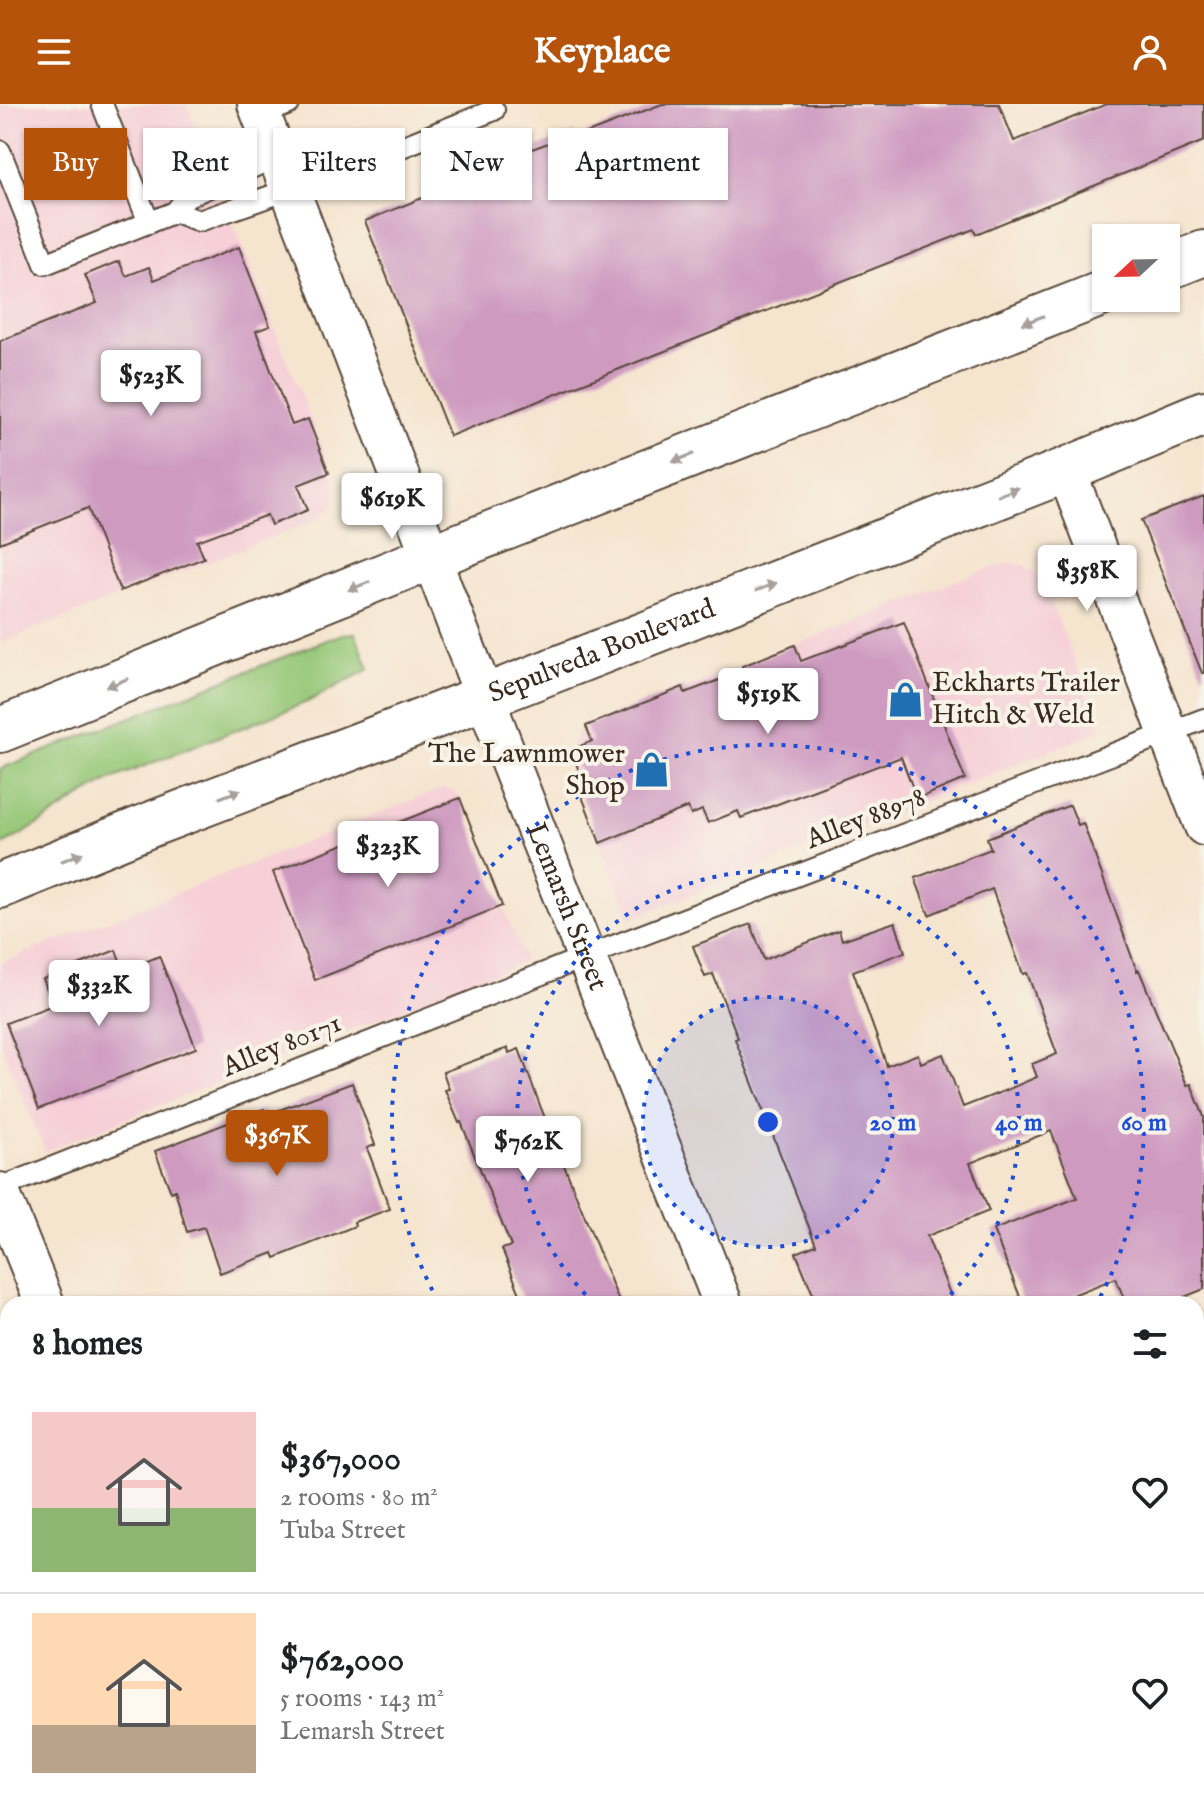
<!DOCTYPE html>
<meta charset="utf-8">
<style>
:root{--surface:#fff;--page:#f6f6f6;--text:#202124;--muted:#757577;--line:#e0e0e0;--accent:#b45309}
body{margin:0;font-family:"IM FELL English",serif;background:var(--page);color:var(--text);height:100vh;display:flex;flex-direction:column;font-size:30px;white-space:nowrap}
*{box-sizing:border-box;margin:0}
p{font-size:26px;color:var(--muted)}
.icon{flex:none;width:44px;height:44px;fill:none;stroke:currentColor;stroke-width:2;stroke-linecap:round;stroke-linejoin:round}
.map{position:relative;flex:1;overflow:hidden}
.details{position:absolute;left:0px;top:1192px;width:1204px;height:514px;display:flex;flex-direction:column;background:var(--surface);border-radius:24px 24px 0 0;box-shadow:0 2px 6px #0004}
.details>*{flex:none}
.guide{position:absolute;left:24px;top:24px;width:800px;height:72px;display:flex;gap:16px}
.needle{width:52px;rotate:248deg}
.buttons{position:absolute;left:1092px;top:120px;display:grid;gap:16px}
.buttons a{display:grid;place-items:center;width:88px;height:88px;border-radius:0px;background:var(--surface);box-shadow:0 2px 6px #0004;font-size:40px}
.price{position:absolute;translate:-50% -68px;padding:0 18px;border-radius:8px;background:#fff;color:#222;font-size:26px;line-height:52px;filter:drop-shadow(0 2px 4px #0008)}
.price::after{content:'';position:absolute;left:50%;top:48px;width:24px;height:18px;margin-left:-12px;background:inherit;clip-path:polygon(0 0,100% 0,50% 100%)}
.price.active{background:var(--accent);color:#fff}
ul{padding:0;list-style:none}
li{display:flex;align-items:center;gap:24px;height:200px;padding:0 32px}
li+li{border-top:2px solid var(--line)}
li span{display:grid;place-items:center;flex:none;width:224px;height:160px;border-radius:0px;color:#555}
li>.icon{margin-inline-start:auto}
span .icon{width:96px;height:96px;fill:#fffc;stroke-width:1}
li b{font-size:34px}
h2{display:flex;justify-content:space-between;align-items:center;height:96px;padding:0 32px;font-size:34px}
.tag{padding:0 28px;border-radius:0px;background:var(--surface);box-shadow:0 2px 6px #0004;font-size:28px;line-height:72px}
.tag.active{background:var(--accent);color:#fff}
header{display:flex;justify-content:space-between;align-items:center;height:104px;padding:0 32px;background:var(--accent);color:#fff;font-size:36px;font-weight:800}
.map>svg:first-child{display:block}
.built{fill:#f6cfd7}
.green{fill:#95c777;stroke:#68784a;stroke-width:2}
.building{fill:#ce9ac0}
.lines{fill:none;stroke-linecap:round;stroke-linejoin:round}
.lane-casing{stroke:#574638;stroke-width:24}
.street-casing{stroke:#574638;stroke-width:42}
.primary-casing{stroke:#574638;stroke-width:48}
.lane{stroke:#fff;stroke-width:20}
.street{stroke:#fff;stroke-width:38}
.primary{stroke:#fff;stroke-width:44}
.oneway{fill:#a79f9a}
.ring{fill:none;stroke:#1d4ed8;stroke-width:4;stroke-dasharray:4 8}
.labels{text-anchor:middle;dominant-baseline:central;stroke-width:8;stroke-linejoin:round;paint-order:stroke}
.street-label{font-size:28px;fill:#3b2a1e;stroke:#f7f3e8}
.poi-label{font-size:28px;fill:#3b2a1e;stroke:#f7f3e8;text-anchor:start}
.centre{fill:#1d4ed8;stroke:#f7f3e8;stroke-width:4}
.ring-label{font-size:24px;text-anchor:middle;font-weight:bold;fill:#1d4ed8;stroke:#f7f3e8;stroke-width:8;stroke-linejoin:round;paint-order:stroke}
</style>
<header><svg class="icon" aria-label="menu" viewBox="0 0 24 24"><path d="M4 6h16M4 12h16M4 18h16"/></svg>Keyplace<svg class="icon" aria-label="person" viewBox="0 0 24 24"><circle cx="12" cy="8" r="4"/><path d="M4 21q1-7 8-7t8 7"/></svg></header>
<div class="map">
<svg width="1204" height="1705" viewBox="0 0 1204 1705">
<rect width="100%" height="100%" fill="#f7f3e8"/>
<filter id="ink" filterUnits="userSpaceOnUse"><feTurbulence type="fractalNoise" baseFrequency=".0125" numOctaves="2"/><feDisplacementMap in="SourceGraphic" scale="16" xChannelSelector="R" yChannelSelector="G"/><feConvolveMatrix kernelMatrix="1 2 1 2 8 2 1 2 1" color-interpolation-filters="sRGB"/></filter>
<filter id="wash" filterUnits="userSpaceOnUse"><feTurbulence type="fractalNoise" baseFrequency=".006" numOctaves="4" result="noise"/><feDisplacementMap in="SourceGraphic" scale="32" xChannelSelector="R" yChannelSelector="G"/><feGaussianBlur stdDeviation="1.8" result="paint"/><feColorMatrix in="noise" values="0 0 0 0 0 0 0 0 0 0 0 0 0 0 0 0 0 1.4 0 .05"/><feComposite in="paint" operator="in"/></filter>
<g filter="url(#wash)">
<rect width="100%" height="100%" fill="#f5e4ce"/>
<!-- built -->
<path class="built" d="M 0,0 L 186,0 L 333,372 L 336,392 L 331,405 L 313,417 L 0,539 Z
M 1010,459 L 1024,461 L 1037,470 L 1042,476 L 1102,626 L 630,815 L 566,653 L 578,627 L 984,466 Z
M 443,684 L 454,688 L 460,694 L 525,857 L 45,1047 L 0,937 L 0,859 Z"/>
<!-- green -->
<path class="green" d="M 355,529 L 369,565 L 307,598 L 114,674 C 74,694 40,723 0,742 L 0,665 L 324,537 L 342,530 Z"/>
<g id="blocks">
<!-- building -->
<path class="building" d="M 662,0 L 999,0 L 1014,37 L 1107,0 L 1204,0 L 1204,37 L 976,130 L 974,125 L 450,332 L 365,117 L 487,68 L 485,64 L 532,45 L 575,29 L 577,33 Z
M 239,143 L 270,222 L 256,227 L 292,321 L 308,315 L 329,369 L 298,381 L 308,406 L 271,421 L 267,411 L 197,437 L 204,454 L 120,487 L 88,404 L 0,439 L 0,237 L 97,199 L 85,171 L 119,157 L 126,172 L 149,163 L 154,176 Z
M 1204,392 L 1204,569 L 1202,569 L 1141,416 Z
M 904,518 L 965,675 L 917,695 L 901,653 L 741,714 L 738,707 L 708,719 L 702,706 L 691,711 L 688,703 L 600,739 L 573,669 L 579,667 L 571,646 L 592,637 L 586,622 L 683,583 L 685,589 L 743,567 L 742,562 L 795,541 L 801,557 Z
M 460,694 L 502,802 L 315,876 L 273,768 Z
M 1070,701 L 1078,721 L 1083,719 L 1137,867 L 1139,866 L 1187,981 L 1191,980 L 1204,1013 L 1204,1185 L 1167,1200 L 1126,1200 L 1116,1174 L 1050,1200 L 1023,1200 L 993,1126 L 1077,1094 L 1051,1027 L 970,1059 L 989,1107 L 927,1132 L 954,1200 L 817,1200 L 796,1149 L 816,1141 L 735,935 L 738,934 L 713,870 L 705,873 L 693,842 L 751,820 L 764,856 L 839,826 L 842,836 L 895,818 L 905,848 L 853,867 L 887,962 L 918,950 L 921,959 L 943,950 L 963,1003 L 1004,987 L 1037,973 L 1032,960 L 1057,950 L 1027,869 L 1023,870 L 992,785 L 929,811 L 915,774 L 991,745 L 987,734 Z
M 116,846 L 124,867 L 159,852 L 196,944 L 39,1005 L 6,919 L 53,901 L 43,875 Z
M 508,944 L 509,949 L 519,945 L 541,1004 L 620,1200 L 524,1200 L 502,1145 L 511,1142 L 461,1018 L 459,1019 L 445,986 L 449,985 L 443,968 Z
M 352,979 L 375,1041 L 367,1044 L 390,1105 L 354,1118 L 355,1122 L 275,1154 L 273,1149 L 220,1169 L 204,1123 L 187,1128 L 175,1086 L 171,1088 L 155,1047 L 264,1005 L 266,1011 Z"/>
</g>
</g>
<g filter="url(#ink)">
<use href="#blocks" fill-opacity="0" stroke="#574638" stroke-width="2"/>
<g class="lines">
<defs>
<path id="lane" d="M 102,0 L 149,119
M 261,11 L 289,0
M 0,47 L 45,160 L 175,108 L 187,93 L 278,52
M 175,108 L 199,117 L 334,70 L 494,6
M 0,1084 L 585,853 L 1204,615"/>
<g id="street">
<path id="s1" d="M 257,0 L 508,654 L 723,1200"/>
<path d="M 1066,366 L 1204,722"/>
<path d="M 0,1088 L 45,1200"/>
<path d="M 1196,1629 L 1204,1626"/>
<path d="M 244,1698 L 246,1705"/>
<path d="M 921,1698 L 924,1705"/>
<path d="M 1003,1705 L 1021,1698"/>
</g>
<g id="primary">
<path d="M 1166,164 L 1204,149"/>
<path d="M 0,626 L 431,453 L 1106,188"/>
<path id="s2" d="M 0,782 L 157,718 L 485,593 L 1066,366 L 1204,309"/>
</g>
</defs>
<!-- lane casing -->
<use href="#lane" class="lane-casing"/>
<!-- street casing -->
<use href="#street" class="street-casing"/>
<!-- primary casing -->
<use href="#primary" class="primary-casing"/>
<!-- lane -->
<use href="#lane" class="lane"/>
<!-- street -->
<use href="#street" class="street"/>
<!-- primary -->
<use href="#primary" class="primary"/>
</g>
<!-- one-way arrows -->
<defs><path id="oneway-solid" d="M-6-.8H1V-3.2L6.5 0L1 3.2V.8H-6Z" transform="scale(2)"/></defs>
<g class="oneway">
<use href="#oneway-solid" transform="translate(1033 216) rotate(159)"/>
<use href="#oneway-solid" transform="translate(683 354) rotate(158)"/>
<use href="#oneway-solid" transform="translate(1008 388) rotate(-21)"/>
<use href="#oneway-solid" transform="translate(359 482) rotate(158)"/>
<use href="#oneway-solid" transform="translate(766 483) rotate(-21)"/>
<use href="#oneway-solid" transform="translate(117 579) rotate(158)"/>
<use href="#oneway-solid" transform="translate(230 690) rotate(-21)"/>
<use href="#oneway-solid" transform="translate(72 753) rotate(-22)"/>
</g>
</g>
<!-- distance rings -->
<circle cx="768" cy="1018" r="125" fill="#1d4ed8" fill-opacity=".12"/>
<g class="ring">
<circle cx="768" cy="1018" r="125"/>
<path d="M594 1199A251 251 0 1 1 942 1199"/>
<path d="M438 1197A376 376 0 1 1 1098 1197"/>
</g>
<!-- icons -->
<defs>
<symbol id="shop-bare" viewBox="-9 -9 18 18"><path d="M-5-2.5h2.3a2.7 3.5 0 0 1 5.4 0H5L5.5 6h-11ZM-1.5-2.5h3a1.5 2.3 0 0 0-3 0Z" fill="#1f6fb2" stroke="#f7f3e8" stroke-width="2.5" paint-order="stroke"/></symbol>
</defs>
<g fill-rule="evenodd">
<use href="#shop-bare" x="880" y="570" width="51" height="51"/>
<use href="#shop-bare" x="626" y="640" width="51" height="51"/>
</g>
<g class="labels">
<!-- street labels -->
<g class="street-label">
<text stroke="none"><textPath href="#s2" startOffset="646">Sepulveda Boulevard</textPath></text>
<text transform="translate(866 715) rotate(-21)">Alley 88978</text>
<text stroke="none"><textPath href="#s1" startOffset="860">Lemarsh Street</textPath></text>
<text transform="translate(282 942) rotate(-22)">Alley 80171</text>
</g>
<!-- poi labels -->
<g class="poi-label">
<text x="932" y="579">Eckharts Trailer<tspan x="932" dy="32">Hitch &amp; Weld</tspan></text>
<text x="625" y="650" text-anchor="end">The Lawnmower<tspan x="625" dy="32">Shop</tspan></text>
</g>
</g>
<circle cx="768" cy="1018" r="12" class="centre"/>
<g class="ring-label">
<text x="893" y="1026">20 m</text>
<text x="1019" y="1026">40 m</text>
<text x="1144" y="1026">60 m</text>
</g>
</svg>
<div class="buttons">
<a><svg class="needle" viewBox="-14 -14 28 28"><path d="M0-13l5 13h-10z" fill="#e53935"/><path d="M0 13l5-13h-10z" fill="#757577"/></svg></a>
</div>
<b class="price" style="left:151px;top:314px">$523K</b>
<b class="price" style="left:392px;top:437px">$619K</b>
<b class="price" style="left:1087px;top:509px">$358K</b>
<b class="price" style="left:768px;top:632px">$519K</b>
<b class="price" style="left:388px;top:785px">$323K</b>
<b class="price" style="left:99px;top:924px">$332K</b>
<b class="price active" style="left:277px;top:1074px">$367K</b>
<b class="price" style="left:528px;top:1080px">$762K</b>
<div class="guide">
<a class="tag active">Buy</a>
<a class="tag">Rent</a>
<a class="tag">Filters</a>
<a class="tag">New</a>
<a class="tag">Apartment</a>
</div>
<section class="details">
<h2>8 homes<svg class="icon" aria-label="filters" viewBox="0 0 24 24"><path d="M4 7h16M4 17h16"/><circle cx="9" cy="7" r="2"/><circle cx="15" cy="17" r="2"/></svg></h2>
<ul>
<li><span style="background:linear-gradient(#f6c9c9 60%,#8fb573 0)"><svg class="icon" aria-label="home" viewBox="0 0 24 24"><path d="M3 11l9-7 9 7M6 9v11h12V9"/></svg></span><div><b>$367,000</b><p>2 rooms · 80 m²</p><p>Tuba Street</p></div><svg class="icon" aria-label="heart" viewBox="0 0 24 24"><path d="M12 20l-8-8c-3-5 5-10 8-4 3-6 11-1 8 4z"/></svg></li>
<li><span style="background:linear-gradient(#ffd9b3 70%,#b9a48a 0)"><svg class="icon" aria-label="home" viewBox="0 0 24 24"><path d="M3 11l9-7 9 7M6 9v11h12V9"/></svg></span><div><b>$762,000</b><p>5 rooms · 143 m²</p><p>Lemarsh Street</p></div><svg class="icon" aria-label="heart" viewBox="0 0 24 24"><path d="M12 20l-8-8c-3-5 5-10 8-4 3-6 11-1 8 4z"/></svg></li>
</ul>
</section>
</div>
